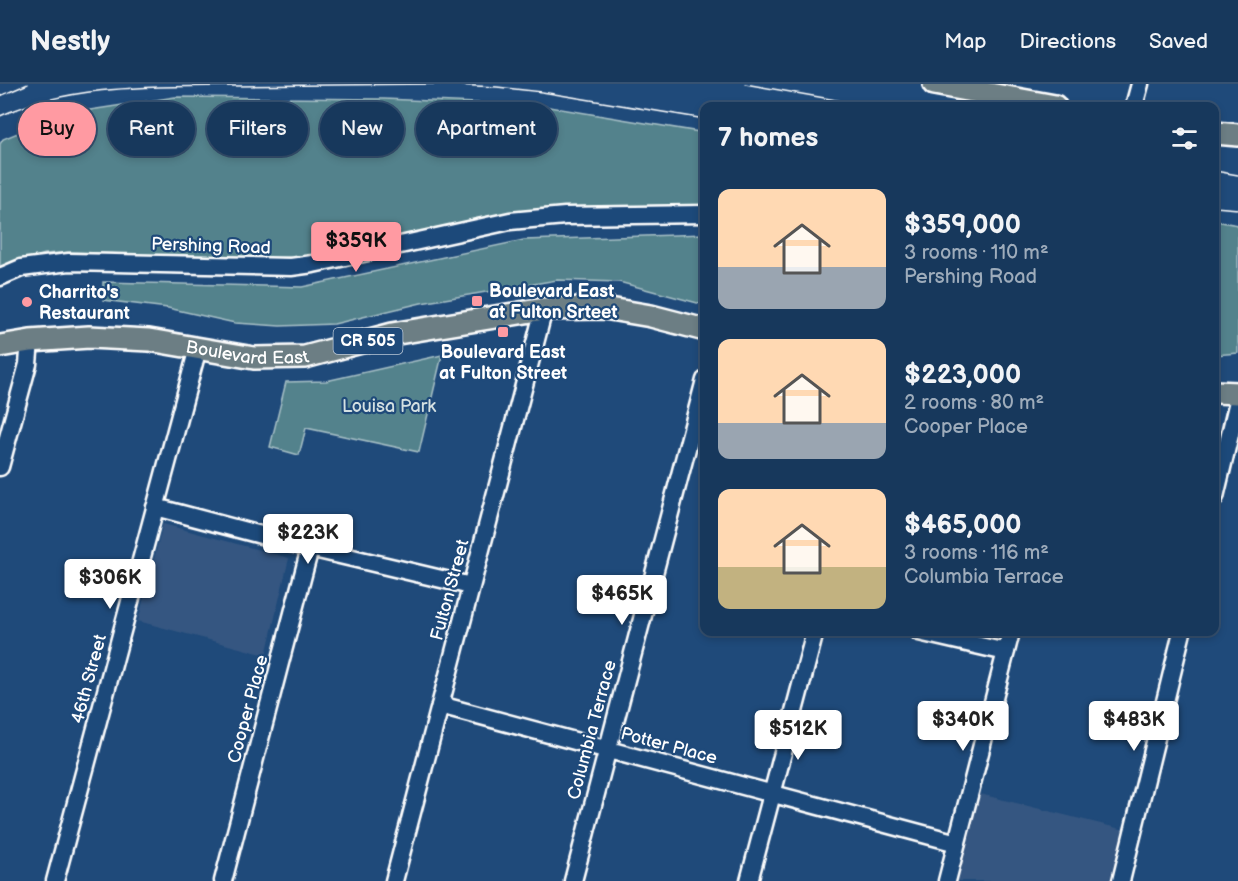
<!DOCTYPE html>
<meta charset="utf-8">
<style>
:root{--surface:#17385c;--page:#244365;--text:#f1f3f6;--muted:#9eacbb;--line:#365272;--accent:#ff9aa2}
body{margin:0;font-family:"Balsamiq Sans",sans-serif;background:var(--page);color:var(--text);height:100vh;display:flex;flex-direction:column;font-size:22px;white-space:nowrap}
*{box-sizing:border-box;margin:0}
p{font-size:20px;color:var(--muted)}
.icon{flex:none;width:33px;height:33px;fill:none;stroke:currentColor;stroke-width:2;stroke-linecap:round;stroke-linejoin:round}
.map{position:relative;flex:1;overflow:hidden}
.sheet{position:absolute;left:700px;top:18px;width:519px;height:534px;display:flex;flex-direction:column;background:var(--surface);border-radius:12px;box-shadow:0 3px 9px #0003,0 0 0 2px var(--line)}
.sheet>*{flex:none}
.top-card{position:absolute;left:18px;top:18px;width:570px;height:54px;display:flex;gap:12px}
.price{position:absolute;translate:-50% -51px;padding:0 14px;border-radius:6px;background:#fff;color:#222;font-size:20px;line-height:39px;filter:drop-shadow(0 2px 3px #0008)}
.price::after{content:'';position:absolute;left:50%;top:36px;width:18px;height:14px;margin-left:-9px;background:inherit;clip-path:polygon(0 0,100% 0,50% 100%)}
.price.on{background:var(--accent);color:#111}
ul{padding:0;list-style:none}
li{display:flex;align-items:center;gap:18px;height:150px;padding:0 18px}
li span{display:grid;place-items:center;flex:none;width:168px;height:120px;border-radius:12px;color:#555}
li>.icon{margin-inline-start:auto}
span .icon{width:72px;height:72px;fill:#fffc;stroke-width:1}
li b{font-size:26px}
h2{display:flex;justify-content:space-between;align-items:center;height:72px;padding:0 18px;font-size:26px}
.pill{padding:0 21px;border-radius:27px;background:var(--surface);box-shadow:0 3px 9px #0003,0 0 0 2px var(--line);font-size:21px;line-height:54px}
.pill.on{background:var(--accent);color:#111}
header{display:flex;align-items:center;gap:36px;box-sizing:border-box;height:84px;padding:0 30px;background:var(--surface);border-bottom:2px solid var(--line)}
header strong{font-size:28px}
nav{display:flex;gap:33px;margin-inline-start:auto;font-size:21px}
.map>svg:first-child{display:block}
.built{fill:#365781}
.green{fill:#52828c;stroke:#a8c0c6;stroke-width:1.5}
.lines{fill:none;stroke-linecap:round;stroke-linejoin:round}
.minor-casing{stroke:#fff;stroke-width:21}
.major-casing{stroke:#fff;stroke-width:26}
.minor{stroke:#1f4a7a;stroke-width:16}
.major{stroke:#6c7e84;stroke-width:21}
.tram{stroke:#fff;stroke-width:1.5}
.poi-dot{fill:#ff9aa2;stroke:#1f4a7a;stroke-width:2}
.labels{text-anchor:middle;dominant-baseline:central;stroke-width:4.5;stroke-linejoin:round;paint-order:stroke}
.shield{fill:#1f4a7a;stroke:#bcc9d7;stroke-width:1.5}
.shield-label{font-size:16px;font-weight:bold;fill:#fff}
.street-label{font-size:18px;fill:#fff;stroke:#1f4a7a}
.poi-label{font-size:18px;font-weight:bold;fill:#fff;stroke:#1f4a7a;text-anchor:start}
.park-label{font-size:18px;fill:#d4e0e2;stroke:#1f4a7a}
</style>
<header>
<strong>Nestly</strong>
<nav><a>Map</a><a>Directions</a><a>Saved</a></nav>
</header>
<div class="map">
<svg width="1238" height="797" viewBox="0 0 1238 797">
<rect width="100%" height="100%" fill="#1f4a7a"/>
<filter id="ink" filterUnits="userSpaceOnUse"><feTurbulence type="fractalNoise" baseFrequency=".0167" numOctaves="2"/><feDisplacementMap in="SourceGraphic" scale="12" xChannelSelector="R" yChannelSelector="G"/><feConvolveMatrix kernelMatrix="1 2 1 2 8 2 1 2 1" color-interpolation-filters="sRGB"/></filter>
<g filter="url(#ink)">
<!-- built -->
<path class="built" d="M 163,440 L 289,474 L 266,571 L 138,537 Z
M 976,709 L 1133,748 L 1121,797 L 953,797 Z"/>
<!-- green -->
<path class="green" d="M 175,13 L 384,15 L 543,22 L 705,49 L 705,121 L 618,122 L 494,131 L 312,172 L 254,175 L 72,168 L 45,170 L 0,183 L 0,60 L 3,55 L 64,30 Z
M 1215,137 L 1238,141 L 1238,269 L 1215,271 Z
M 705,150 L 705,221 L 619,198 L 557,196 L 421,219 L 334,240 L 280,242 L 235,239 L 168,224 L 103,216 L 103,198 L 302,203 L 524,156 Z
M 442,271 L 419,368 L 306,344 L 299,371 L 270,363 L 286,298 L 326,297 Z"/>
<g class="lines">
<defs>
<path id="minor" d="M 1134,22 L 1140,0
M 0,193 L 21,184 L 69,178 L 291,183 L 313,180 L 510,137 L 565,132 L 705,130
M 0,383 L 28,280 L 30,257
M 1215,413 L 1238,317
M 155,423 L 310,464 L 471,502
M 919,548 L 1006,568
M 440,621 L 957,759
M 55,797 L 198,264
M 223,797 L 310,464
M 394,797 L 544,225
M 573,797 L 705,296
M 749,797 L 815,548
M 947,797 L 1011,548
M 1121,797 L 1182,548"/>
<g id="major">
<path d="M 934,0 L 1055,22"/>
<path d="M 1215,49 L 1238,51"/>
<path id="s1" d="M 0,262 L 30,257 L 89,253 L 149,256 L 254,274 L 305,273 L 392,250 L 544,225 L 604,224 L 651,232 L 705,246"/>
<path d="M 1215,308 L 1238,309"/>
</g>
</defs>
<!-- minor casing -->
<use href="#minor" class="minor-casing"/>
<!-- major casing -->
<use href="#major" class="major-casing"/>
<!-- minor -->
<use href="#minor" class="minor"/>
<!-- major -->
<use href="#major" class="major"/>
<!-- tram -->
<path class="tram" d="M 434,0 L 497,3 L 542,8 L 705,35
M 745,0 L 870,22
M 0,12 L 28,0
M 0,32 C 73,0 153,3 232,2 C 299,1 366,1 433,0
M 1215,87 L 1238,91
M 1215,123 L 1238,125"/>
</g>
</g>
<!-- markers -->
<g class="poi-dot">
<rect x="471" y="211" width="12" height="12" rx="3"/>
<circle cx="27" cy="218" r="6"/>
<rect x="497" y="242" width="12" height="12" rx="3"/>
</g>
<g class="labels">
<!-- shield labels -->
<rect class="shield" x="333.5" y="244" width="69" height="26" rx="4.5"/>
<g class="shield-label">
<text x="368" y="257">CR 505</text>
</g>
<!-- street labels -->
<g class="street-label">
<text transform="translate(211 162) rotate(2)">Pershing Road</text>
<text stroke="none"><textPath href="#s1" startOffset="249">Boulevard East</textPath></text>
<text transform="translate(450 506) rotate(-75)">Fulton Street</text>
<text transform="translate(89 595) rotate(-75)">46th Street</text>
<text transform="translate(248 625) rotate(-75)">Cooper Place</text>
<text transform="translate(592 646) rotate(-75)">Columbia Terrace</text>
<text transform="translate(669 662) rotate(15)">Potter Place</text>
</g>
<!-- poi labels -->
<g class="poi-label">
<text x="489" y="207">Boulevard East<tspan x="489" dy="21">at Fulton Srteet</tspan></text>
<text x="39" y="208">Charrito's<tspan x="39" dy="21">Restaurant</tspan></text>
<text x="503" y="268" text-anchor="middle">Boulevard East<tspan x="503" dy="21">at Fulton Street</tspan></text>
</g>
<!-- park labels -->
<g class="park-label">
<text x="389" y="322">Louisa Park</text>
</g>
</g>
</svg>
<b class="price on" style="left:356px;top:189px">$359K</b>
<b class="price" style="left:308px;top:481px">$223K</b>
<b class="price" style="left:110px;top:526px">$306K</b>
<b class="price" style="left:622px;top:542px">$465K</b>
<b class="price" style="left:963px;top:668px">$340K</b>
<b class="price" style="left:1134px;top:668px">$483K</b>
<b class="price" style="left:798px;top:677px">$512K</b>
<div class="top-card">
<a class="pill on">Buy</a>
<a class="pill">Rent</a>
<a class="pill">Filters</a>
<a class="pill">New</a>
<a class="pill">Apartment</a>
</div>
<section class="sheet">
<h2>7 homes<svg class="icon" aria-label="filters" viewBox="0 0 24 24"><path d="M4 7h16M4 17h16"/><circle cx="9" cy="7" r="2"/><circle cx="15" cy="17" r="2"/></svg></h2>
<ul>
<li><span style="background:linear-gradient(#ffd9b3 65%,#9aa5b1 0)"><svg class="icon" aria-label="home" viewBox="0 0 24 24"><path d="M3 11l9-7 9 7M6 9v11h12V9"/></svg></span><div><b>$359,000</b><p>3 rooms · 110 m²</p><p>Pershing Road</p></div></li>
<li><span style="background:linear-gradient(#ffd9b3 70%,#9aa5b1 0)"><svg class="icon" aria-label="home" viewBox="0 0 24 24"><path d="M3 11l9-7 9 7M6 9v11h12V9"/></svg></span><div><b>$223,000</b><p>2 rooms · 80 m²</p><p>Cooper Place</p></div></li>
<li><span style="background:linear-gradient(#ffd9b3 65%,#c2b280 0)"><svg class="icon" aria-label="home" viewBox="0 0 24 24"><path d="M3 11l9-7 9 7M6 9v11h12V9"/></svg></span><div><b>$465,000</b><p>3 rooms · 116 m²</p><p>Columbia Terrace</p></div></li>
</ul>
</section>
</div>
